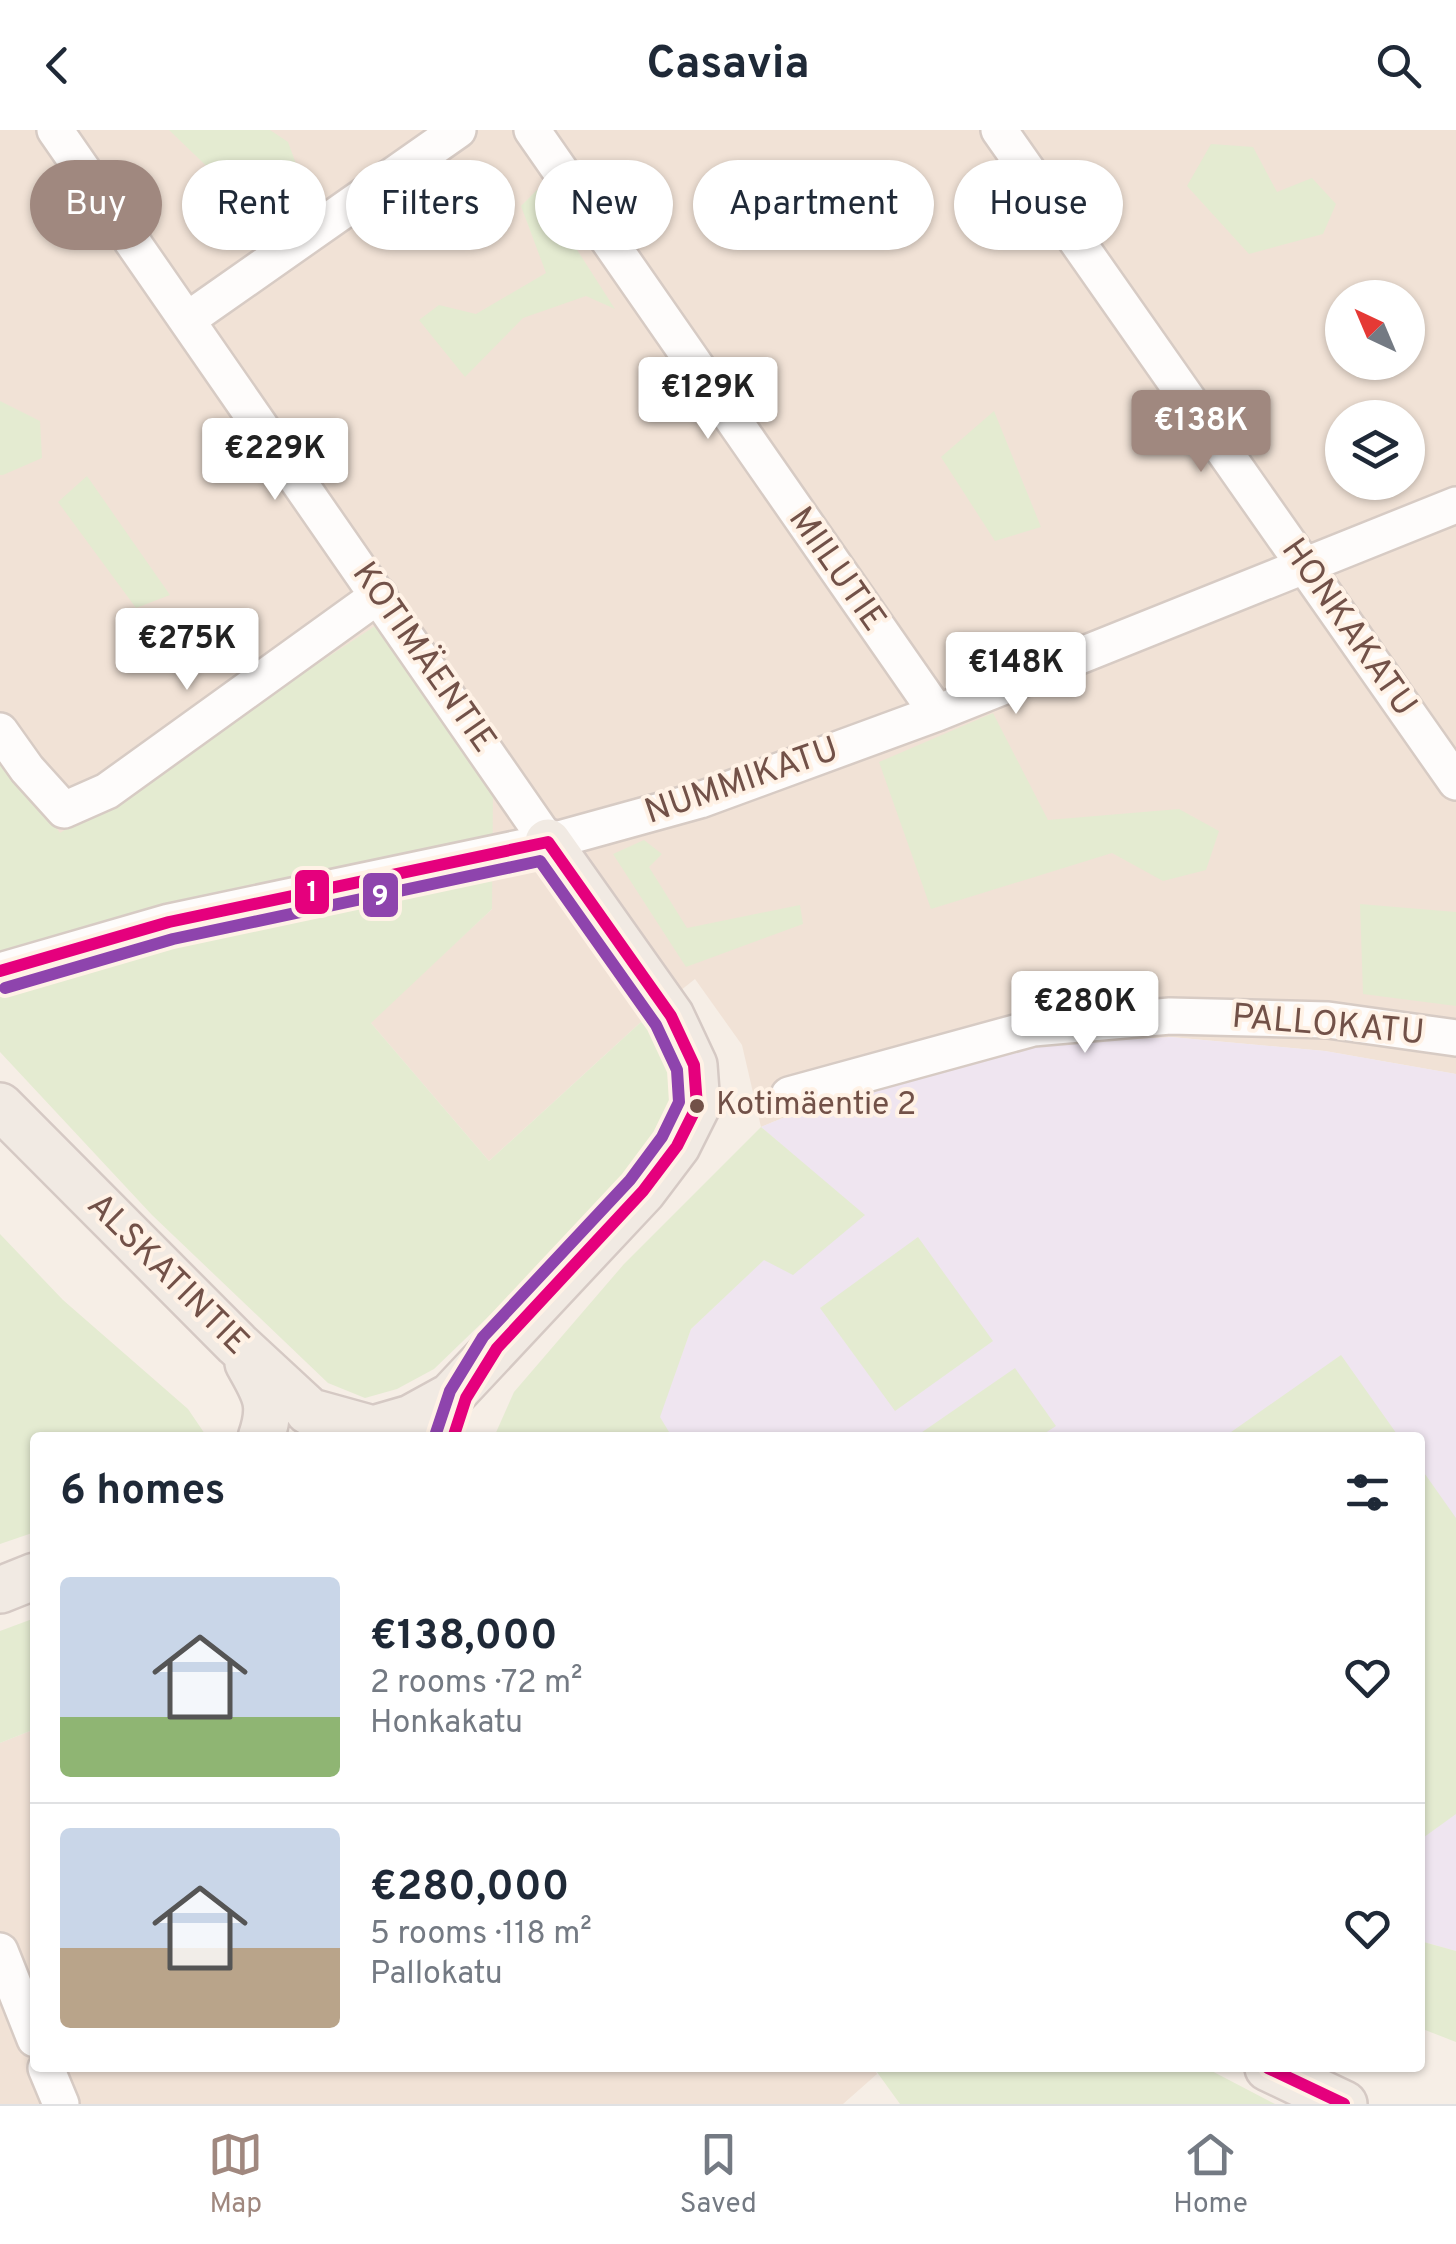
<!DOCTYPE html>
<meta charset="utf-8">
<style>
:root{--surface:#fff;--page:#f6f6f7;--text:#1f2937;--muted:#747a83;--line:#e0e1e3;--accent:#a0887f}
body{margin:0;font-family:Overpass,sans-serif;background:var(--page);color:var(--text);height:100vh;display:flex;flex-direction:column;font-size:38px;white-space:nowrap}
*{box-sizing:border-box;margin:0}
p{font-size:32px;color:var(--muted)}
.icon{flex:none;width:55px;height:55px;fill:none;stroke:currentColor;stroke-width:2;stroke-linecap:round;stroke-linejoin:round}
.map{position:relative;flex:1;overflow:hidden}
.sheet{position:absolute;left:30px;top:1302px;width:1395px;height:640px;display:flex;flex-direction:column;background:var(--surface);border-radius:10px;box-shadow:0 2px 8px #0004}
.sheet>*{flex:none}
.guide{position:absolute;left:30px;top:30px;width:1398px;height:90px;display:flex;gap:20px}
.needle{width:65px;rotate:316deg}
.tools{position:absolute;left:1325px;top:150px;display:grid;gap:20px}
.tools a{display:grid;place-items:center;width:100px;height:100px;border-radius:50%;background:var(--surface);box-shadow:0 2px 8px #0004;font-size:50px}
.price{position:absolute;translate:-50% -85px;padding:0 22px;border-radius:10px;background:#fff;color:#222;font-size:32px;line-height:65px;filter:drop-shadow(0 2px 5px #0008)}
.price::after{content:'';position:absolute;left:50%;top:60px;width:30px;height:22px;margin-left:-15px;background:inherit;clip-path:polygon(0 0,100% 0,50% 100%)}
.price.active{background:var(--accent);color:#fff}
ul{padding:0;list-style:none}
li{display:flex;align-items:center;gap:30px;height:250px;padding:0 30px}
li+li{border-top:2px solid var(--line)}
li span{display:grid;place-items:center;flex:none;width:280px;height:200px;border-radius:10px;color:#555}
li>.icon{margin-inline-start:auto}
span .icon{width:120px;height:120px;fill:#fffc;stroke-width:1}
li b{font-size:42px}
h2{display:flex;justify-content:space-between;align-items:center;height:120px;padding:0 30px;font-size:42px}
.tag{padding:0 35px;border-radius:45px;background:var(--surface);box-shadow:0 2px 8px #0004;font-size:35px;line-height:90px}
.tag.active{background:var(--accent);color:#fff}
header{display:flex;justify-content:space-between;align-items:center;height:130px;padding:0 30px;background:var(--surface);font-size:45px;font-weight:700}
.dock{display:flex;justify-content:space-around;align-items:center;height:140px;border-top:2px solid var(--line);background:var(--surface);font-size:28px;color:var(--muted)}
.dock a{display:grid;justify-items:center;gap:5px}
.dock .active{color:var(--accent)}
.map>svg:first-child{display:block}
.residential{fill:#f1e2d6;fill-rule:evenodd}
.education{fill:#efe5f0}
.green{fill:#e4ebd1}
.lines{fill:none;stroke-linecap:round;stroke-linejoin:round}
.minor-casing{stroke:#d7cbc4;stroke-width:40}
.major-casing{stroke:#d5c9c4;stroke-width:50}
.minor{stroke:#fefcfb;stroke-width:35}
.major{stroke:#f1eae3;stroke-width:45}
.bus-1-casing{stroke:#fff2e6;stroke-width:20}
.bus-2-casing{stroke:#fff2e6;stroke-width:20}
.bus-1{stroke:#e5007d;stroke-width:12}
.bus-2{stroke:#8e44ad;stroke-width:12}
.bus-dot{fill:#725148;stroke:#fff2e6;stroke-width:4}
.labels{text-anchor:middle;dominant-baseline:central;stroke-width:8;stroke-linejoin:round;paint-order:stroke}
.bus-label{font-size:32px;fill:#725148;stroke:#fff2e6;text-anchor:start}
.street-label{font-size:35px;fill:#725148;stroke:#fff2e6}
.line-badge{stroke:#fff2e6;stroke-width:4}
.badge-label{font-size:28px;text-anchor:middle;font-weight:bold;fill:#fff}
</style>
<header><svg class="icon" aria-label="back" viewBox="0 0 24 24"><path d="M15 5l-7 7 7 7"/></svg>Casavia<svg class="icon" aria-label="search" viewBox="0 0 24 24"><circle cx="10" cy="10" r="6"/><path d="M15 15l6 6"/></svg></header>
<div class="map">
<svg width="1456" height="1974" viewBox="0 0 1456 1974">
<rect width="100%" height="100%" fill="#f6eee6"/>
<!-- residential -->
<path class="residential" d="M 0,0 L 1456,0 L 1456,944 L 1325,921 L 1171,907 L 812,976 L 761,997 L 742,915 L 695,849 L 641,892 L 489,1031 L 370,892 L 492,779 L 374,497 L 60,704 L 0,621 ZM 1342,168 L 1408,168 L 1408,232 L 1342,232 ZM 1342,288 L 1408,288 L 1408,352 L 1342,352 Z
M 35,1599 L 35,1938 L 874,1938 L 877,1944 L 843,1974 L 0,1974 L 0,1613 Z"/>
<!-- education -->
<path class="education" d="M 1171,907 L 1325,921 L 1456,944 L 1456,1821 L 1420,1811 L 1420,1308 L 672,1308 L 659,1287 L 691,1199 L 764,1129 L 864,1086 L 761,997 L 812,976 L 1036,914 Z"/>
<!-- green -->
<path class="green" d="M 169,0 L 270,0 L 288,12 L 303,53 L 267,86 L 221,50 Z
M 1211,14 L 1253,17 L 1277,62 L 1312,48 L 1336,74 L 1323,104 L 1249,124 L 1187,56 Z
M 538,59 L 615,179 L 586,166 L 523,188 L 465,247 L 419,190 L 439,175 L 476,184 L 546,143 L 521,76 Z
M 0,271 L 40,291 L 42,328 L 3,345 L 0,345 Z
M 994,281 L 1041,397 L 995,411 L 941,327 Z
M 87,346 L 170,465 L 136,478 L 58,372 Z
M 375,496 L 493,661 L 492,779 L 371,893 L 489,1031 L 641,892 L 670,917 L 674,971 L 646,1019 L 570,1108 L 434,1239 L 397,1259 L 365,1268 L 328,1253 L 152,1085 L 0,922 L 0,621 L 60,703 Z
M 993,583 L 1048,690 L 1179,679 L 1219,701 L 1206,740 L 1163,751 L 1112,723 L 931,779 L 879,632 Z
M 644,710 L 662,724 L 649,737 L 687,798 L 800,775 L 803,794 L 686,837 L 613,724 Z
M 1360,774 L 1456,782 L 1456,876 L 1363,864 Z
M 761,997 L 865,1085 L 793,1145 L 764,1130 L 691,1199 L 660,1287 L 672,1307 L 494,1307 L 514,1262 L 624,1134 Z
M 0,1104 L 63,1170 L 188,1279 L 207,1307 L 35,1308 L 35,1402 L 0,1414 Z
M 918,1107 L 993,1211 L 895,1281 L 820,1178 Z
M 1341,1225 L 1399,1307 L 1224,1307 Z
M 1015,1238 L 1056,1296 L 1039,1307 L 915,1307 Z
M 1420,1337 L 1456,1388 L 1456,1684 L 1420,1710 Z
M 35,1488 L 35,1599 L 0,1613 L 0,1501 Z
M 1420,1811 L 1456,1821 L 1456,1912 L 1420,1898 Z
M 874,1938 L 1206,1938 L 1275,1974 L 900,1974 Z"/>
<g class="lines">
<defs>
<path id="minor" d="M 55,0 L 548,712
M 532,0 L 937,583
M 999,0 L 1456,652
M 187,190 L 458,0
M 0,601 L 27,639 L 64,680 L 107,661 L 379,465
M 0,841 L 169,792 L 548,712 L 700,670 L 937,583 L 1456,375
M 789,965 L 1033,898 L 1170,886 L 1328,890 L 1456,908
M 0,1821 L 35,1909
M 46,1938 L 61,1974"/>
<path id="major" d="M 0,976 L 237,1214 L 330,1300
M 248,1233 C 265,1263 273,1274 261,1308
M 308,1281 L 373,1299 L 411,1288 L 451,1266 L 643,1061 L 677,1016 L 697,976 L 694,935 L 671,886 L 548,712
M 0,1460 L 35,1446
M 1268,1938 L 1344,1974"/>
</defs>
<!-- minor casing -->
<use href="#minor" class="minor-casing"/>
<!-- major casing -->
<use href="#major" class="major-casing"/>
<!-- minor -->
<use href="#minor" class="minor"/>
<!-- major -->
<use href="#major" class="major"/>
<defs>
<path id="bus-1" d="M 0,841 L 169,792 L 548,712 L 671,886 L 694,935 L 697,976 L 677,1016 L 643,1061 L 497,1218 L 466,1268 L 453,1308
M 1268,1938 L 1344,1974"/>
<path id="bus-2" d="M 5,858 L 173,809 L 540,731 L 656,895 L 677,940 L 679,972 L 662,1007 L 630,1050 L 483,1207 L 450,1261 L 436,1303"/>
</defs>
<!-- bus-1 casing -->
<use href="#bus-1" class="bus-1-casing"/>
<!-- bus-2 casing -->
<use href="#bus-2" class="bus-2-casing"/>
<!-- bus-1 -->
<use href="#bus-1" class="bus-1"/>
<!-- bus-2 -->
<use href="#bus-2" class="bus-2"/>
</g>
<!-- markers -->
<circle class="bus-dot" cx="697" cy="976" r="9"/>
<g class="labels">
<!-- bus labels -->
<g class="bus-label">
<text x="716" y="976">Kotimäentie 2</text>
</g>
<!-- street labels -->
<g class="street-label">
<text transform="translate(836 440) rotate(55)">MIILUTIE</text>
<text transform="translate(1348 498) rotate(55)">HONKAKATU</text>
<text transform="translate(423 528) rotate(55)">KOTIMÄENTIE</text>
<text transform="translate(742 652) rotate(-19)">NUMMIKATU</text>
<text transform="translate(1328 896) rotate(5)">PALLOKATU</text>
<text transform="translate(167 1145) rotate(45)">ALSKATINTIE</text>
</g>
</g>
<g class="line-badge">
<rect x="293" y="738" width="38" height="48" rx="10" fill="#e5007d"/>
<rect x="361" y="741" width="39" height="48" rx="10" fill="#8e44ad"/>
</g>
<g class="badge-label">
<text x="312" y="771">1</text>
<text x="380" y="775">9</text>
</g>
</svg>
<div class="tools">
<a><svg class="needle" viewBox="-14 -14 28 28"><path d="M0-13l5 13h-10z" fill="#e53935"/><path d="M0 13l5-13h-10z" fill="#747a83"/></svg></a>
<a><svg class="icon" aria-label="layers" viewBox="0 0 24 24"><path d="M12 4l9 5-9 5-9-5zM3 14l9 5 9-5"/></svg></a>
</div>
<b class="price" style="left:708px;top:312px">€129K</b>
<b class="price active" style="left:1201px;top:345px">€138K</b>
<b class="price" style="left:275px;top:373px">€229K</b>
<b class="price" style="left:187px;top:563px">€275K</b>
<b class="price" style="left:1016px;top:587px">€148K</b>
<b class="price" style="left:1085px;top:926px">€280K</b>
<div class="guide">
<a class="tag active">Buy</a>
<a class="tag">Rent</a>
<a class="tag">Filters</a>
<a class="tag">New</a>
<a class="tag">Apartment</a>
<a class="tag">House</a>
</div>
<section class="sheet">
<h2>6 homes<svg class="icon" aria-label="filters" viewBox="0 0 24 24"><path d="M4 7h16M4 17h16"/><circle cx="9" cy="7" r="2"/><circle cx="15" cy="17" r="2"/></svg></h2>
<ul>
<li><span style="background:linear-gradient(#c9d6e8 70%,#8fb573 0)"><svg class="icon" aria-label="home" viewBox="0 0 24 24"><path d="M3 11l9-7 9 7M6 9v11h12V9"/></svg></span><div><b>€138,000</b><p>2 rooms · 72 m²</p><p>Honkakatu</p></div><svg class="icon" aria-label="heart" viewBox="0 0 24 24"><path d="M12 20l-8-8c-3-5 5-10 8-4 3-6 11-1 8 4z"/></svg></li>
<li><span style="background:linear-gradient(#c9d6e8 60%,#b9a48a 0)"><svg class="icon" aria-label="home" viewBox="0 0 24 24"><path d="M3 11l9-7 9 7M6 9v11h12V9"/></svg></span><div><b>€280,000</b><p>5 rooms · 118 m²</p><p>Pallokatu</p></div><svg class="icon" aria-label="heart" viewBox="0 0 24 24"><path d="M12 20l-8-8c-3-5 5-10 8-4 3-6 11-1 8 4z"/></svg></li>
</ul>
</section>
</div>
<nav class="dock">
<a class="active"><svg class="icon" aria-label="map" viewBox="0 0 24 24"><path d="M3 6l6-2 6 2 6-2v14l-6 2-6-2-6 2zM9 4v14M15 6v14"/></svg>Map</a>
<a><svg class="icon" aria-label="saved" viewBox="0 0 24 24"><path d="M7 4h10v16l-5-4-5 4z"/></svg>Saved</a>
<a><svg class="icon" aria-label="home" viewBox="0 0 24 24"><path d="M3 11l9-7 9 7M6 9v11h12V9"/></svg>Home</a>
</nav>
